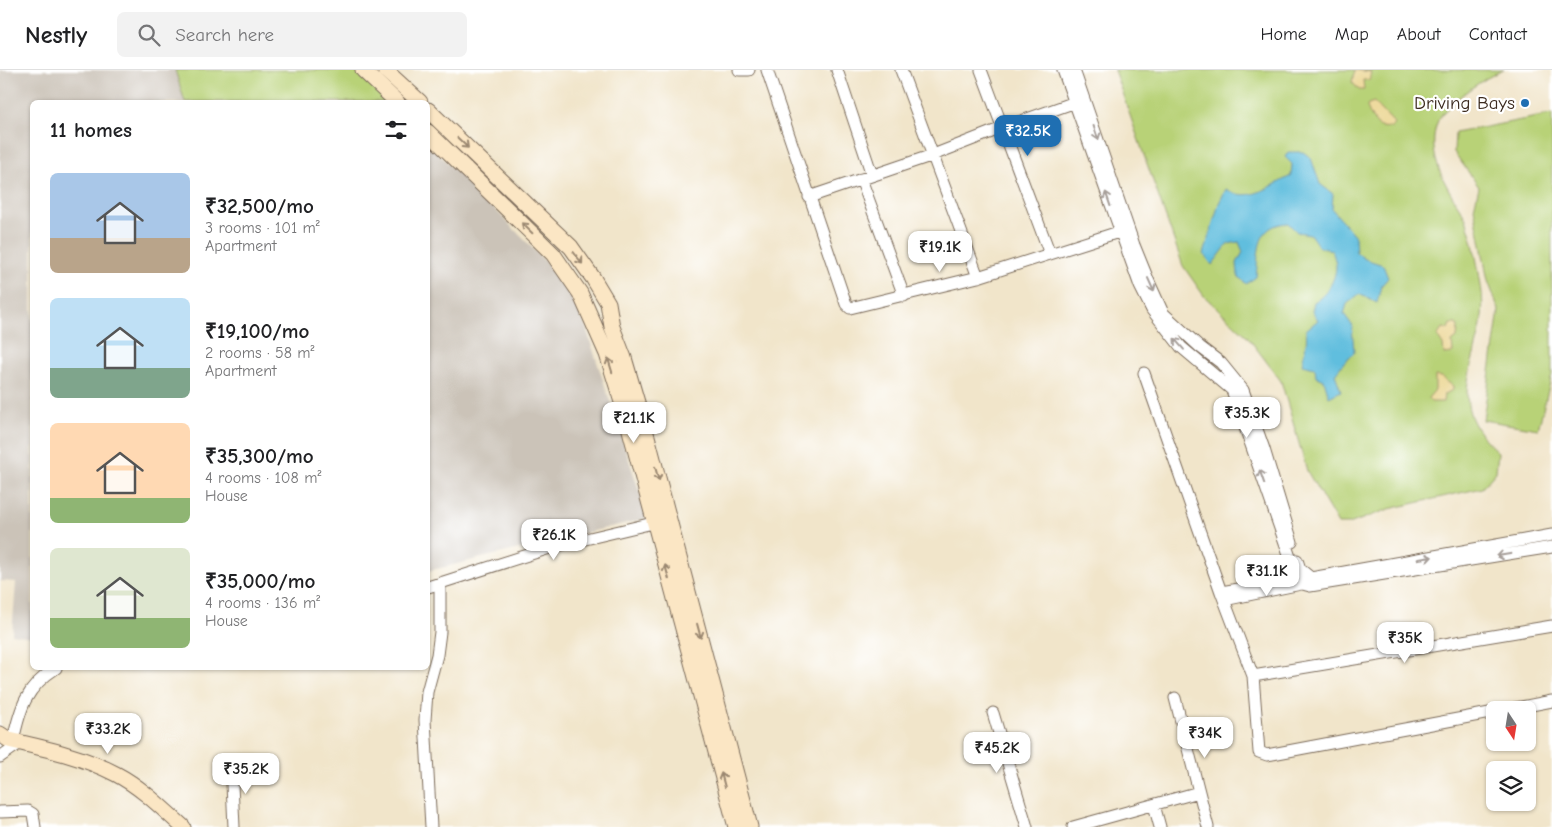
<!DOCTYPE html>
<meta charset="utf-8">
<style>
:root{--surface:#fff;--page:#f2f2f2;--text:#202124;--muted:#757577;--line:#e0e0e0;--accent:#1f6fb2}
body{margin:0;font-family:"Comic Neue",sans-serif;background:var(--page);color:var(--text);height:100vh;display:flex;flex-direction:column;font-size:19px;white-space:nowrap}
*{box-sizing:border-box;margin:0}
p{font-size:16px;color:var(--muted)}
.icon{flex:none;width:28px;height:28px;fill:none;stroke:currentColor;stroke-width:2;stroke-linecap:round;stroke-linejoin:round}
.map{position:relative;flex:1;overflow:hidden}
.side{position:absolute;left:30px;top:30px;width:400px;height:570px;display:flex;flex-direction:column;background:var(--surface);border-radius:8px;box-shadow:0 1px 4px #0004}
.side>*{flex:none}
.needle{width:32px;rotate:168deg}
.buttons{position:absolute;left:1486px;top:631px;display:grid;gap:10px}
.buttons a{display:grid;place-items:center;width:50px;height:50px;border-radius:8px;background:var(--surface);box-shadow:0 1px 4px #0004;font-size:25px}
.price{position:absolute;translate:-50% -42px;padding:0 11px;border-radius:10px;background:#fff;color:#222;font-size:16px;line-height:32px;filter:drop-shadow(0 1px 2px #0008)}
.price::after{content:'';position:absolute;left:50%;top:30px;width:15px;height:11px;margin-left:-8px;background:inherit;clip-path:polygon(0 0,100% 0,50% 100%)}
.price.active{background:var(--accent);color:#fff}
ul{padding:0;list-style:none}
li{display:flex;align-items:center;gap:15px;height:125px;padding:0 20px}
li span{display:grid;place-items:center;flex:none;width:140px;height:100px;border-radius:8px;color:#555}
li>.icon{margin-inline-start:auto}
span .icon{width:60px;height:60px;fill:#fffc;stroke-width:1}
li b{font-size:21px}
h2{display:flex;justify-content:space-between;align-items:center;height:60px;padding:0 20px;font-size:21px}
header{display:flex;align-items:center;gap:30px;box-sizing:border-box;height:70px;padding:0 25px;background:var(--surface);border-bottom:1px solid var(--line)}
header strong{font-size:24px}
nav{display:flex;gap:28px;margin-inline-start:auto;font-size:18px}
.search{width:350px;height:45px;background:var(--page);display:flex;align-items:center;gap:12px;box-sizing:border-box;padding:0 18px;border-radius:8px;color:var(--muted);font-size:19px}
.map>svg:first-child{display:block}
.industrial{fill:#cbc3b8}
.green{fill:#b8d277;stroke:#7a7e4a}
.sand{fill:#eeda9e;stroke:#94825e}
.water{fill:#60bede;stroke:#4e747e}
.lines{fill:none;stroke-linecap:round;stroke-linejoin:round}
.street-casing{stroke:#7b6b5a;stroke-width:13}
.secondary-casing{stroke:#7b6b5a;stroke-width:17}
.street{stroke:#fff;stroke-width:11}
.secondary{stroke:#fbe6c4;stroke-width:15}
.oneway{stroke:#a79f9a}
.oneway2{stroke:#9b8871}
.poi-dot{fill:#1f6fb2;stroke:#fff;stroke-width:2}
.labels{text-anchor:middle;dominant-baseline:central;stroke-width:4.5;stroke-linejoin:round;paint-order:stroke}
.poi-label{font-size:19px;fill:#3b2a1e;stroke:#fff;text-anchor:end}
</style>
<header>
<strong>Nestly</strong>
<div class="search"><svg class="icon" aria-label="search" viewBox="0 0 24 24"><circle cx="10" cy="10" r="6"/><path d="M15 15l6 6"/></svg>Search here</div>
<nav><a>Home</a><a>Map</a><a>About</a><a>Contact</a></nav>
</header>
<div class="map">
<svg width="1552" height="757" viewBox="0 0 1552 757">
<rect width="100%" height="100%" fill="#fff"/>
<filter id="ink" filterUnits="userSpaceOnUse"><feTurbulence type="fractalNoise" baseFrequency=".02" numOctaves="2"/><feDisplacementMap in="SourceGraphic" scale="10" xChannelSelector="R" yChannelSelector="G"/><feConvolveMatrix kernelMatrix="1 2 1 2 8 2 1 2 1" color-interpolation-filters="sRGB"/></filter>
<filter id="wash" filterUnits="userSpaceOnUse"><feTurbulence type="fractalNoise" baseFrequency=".0096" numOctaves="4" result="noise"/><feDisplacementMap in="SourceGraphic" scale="20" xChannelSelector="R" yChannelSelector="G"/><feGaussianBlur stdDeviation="1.12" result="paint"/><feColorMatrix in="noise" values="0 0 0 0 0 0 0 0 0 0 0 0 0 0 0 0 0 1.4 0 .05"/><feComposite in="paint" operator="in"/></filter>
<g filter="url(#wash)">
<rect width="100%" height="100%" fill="#f1e5ca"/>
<!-- industrial -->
<path class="industrial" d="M 0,0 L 350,0 L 384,32 L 32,32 L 32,567 L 12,564 L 16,512 L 0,511 Z
M 428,74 L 482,126 L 568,215 L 586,258 L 648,448 L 428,501 Z"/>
<!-- green -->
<path class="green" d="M 175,0 L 355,0 L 389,32 L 185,32 Z
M 1114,0 L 1504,0 C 1486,6 1443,35 1437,53 C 1427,82 1442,109 1456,132 C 1460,138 1465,145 1467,152 C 1474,174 1479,200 1482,223 C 1489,285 1435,328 1498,382 L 1496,402 L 1482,418 L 1389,439 L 1349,454 L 1338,454 L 1307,401 L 1281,311 L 1247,266 L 1204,226 L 1183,196 Z
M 1552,44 L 1552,305 L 1538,359 L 1483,350 L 1499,240 L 1488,211 L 1474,138 L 1479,117 L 1454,82 L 1455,63 Z"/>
<!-- sand -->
<path class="sand" d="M 1355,0 L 1371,2 L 1369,10 L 1363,10 L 1364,20 L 1359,20 L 1352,12 Z
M 1374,32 L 1395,54 L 1392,58 L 1380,57 C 1373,52 1370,44 1367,37 L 1368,34 Z
M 1450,254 L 1456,254 L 1458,257 L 1457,268 L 1452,272 L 1453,283 L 1444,284 L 1443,275 L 1437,266 L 1443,258 L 1448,259 Z
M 1435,306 L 1441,307 L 1453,316 L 1453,320 L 1444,324 L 1443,332 L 1431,332 L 1428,328 L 1435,320 Z"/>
<!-- water -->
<path class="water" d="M 1288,82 L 1303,82 L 1311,88 L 1320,114 L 1333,124 L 1332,139 L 1355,166 L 1356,182 L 1365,189 L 1383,195 L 1388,208 L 1381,216 L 1377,233 L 1359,224 L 1347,234 L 1344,244 L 1352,255 L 1354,283 L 1345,291 L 1335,304 L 1341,321 L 1329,327 L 1324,310 L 1316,306 L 1315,298 L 1302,295 C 1304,281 1308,273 1306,260 L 1318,250 L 1312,241 L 1314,232 C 1326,226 1336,210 1336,196 C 1336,191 1333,184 1332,180 L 1319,177 L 1310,164 L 1297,162 L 1288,153 C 1256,155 1259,180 1256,207 L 1246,214 L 1238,206 L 1237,193 L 1243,182 L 1239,172 L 1228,174 L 1212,195 L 1204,184 L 1219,133 L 1226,119 C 1249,134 1270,116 1291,106 L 1292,94 L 1285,87 Z"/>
</g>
<g filter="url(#ink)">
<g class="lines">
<defs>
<path id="street" d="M 739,0 L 749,0
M 767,0 L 846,234 L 850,238 L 978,207 L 1125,160
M 837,0 L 872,105
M 901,0 L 978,207
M 981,0 L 1050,184
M 1063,0 L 1140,216 L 1152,240 L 1181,277 L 1232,320 L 1299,513 L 1310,516 L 1552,477
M 1074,0 L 1134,175 L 1149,212 L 1163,243 L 1200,277 L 1221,293 L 1243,320 L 1264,379 L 1292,472
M 861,109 L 904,226
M 809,127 L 933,85 L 1002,58 L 1081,30
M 1144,303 L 1221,522 L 1253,606 L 1259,682 L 1267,685 L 1495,642
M 1297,490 L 1300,499 L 1311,508 L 1552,465
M 428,517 L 556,476 L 653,453 L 660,448
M 1221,522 L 1263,515
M 1224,530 L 1306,513
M 1253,606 L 1552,556
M 1175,628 L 1208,757
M 1506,640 L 1552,631
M 993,643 L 1027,757
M 13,671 C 20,638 26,617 56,598
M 0,687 L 20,673
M 231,693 L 234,757
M 1154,735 L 1160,757
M 0,742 L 28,741 L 33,744 L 35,757
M 431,757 L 425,650 L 427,622 L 437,585 L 440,562 L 440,513
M 1073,757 L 1199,722"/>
<path id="secondary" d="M 363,0 L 397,32
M 385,0 L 420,32
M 428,40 L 571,177 L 593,208 L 608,233 L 612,257 L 624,288 L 648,370 L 750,757
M 428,62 L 553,184 L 580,223 L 607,284 L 626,345 L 736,757
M 0,664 L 9,670 C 44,678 84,687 116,704 C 141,717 162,738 183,757"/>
</defs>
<!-- street casing -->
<use href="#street" class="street-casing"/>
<!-- secondary casing -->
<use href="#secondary" class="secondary-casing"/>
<!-- street -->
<use href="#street" class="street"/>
<!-- secondary -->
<use href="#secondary" class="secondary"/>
</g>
<!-- one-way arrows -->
<defs><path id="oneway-shaft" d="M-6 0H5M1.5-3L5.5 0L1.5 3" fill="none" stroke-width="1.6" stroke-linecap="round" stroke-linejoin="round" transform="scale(1.25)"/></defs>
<g class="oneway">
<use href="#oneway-shaft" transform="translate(1096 63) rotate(71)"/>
<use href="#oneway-shaft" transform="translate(1108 129) rotate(-109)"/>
<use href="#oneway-shaft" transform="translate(1151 215) rotate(66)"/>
<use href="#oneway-shaft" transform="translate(1179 274) rotate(-131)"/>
<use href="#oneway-shaft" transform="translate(1262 407) rotate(-109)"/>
<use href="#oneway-shaft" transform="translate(1504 485) rotate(171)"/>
<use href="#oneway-shaft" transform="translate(1425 488) rotate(-10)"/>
</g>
<g class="oneway2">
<use href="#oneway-shaft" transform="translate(463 73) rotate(44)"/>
<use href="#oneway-shaft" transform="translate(527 158) rotate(-136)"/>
<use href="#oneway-shaft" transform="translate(578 188) rotate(53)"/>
<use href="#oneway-shaft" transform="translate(610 295) rotate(-107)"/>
<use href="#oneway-shaft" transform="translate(657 404) rotate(75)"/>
<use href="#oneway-shaft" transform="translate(667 502) rotate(-105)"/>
<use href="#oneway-shaft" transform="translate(699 561) rotate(75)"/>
<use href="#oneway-shaft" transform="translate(723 710) rotate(-105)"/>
</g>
</g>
<!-- markers -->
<circle class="poi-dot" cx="1525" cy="33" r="5"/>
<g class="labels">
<!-- poi labels -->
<g class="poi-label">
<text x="1515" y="33">Driving Bays</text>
</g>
</g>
</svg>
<div class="buttons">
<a><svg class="needle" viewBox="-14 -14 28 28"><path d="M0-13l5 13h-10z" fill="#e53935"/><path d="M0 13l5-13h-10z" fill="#757577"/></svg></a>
<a><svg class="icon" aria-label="layers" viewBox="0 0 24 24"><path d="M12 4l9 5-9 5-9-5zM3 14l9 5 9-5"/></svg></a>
</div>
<b class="price active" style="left:1028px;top:87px">₹32.5K</b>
<b class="price" style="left:940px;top:203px">₹19.1K</b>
<b class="price" style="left:1247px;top:369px">₹35.3K</b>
<b class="price" style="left:634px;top:374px">₹21.1K</b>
<b class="price" style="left:554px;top:491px">₹26.1K</b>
<b class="price" style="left:1267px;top:527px">₹31.1K</b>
<b class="price" style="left:1405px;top:594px">₹35K</b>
<b class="price" style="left:108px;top:685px">₹33.2K</b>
<b class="price" style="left:1205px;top:689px">₹34K</b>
<b class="price" style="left:997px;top:704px">₹45.2K</b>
<b class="price" style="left:246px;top:725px">₹35.2K</b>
<section class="side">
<h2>11 homes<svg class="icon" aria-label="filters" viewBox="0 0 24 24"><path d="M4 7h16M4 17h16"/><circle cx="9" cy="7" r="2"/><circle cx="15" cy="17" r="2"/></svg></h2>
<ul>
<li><span style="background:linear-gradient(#a9c7e8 65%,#b9a48a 0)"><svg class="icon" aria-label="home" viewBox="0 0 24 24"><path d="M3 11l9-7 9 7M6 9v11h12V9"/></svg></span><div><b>₹32,500/mo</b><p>3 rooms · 101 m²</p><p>Apartment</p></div></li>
<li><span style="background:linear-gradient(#bfe0f5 70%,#7fa58c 0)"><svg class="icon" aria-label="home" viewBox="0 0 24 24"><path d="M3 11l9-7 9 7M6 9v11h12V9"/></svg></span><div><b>₹19,100/mo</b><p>2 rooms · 58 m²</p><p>Apartment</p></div></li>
<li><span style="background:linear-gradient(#ffd9b3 75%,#8fb573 0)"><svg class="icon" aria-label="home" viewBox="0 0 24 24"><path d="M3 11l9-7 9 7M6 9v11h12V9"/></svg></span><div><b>₹35,300/mo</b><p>4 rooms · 108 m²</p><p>House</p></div></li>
<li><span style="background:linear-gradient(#dfe7d0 70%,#8fb573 0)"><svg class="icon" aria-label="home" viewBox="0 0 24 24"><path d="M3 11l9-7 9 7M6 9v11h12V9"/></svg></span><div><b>₹35,000/mo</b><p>4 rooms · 136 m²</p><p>House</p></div></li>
</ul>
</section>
</div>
